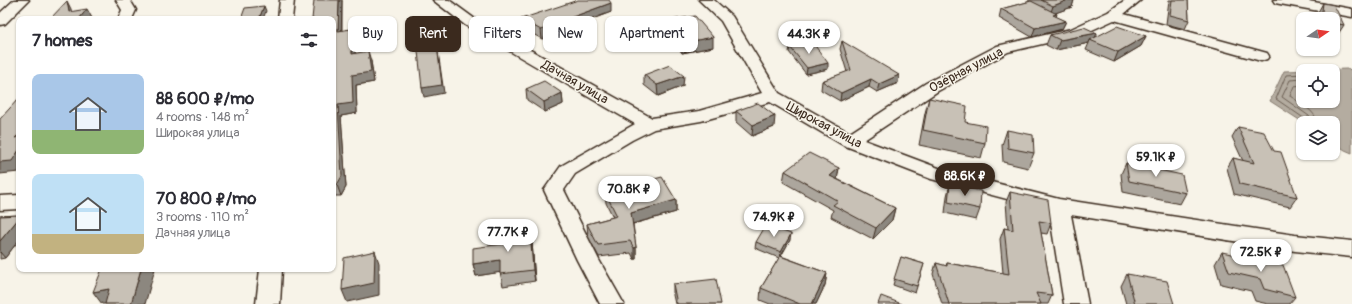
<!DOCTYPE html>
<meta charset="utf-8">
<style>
:root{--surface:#fff;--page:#f7f7f7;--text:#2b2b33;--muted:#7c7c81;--accent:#3b2a1e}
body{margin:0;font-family:Pangolin,sans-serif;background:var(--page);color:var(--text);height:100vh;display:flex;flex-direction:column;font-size:15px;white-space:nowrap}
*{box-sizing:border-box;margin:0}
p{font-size:13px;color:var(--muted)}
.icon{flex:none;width:22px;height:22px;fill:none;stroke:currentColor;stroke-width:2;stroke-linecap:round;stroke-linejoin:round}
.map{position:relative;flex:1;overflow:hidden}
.drawer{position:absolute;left:16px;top:16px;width:320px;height:256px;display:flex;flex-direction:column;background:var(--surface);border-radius:8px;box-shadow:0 1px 3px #0004}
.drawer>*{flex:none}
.banner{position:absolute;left:348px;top:16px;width:380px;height:36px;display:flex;gap:8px}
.needle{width:26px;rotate:77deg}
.fabs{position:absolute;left:1296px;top:12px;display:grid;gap:8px}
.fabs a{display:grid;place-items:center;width:44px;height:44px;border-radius:8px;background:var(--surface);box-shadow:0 1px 3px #0004;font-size:20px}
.price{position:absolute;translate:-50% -34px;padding:0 9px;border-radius:14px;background:#fff;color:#222;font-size:13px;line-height:26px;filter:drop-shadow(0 1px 2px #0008)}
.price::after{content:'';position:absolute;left:50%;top:24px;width:12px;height:9px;margin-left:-6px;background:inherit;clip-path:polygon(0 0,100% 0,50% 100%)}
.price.current{background:var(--accent);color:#fff}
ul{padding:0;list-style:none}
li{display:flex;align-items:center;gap:12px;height:100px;padding:0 16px}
li span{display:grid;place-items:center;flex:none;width:112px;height:80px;border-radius:8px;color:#555}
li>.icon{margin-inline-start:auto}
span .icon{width:48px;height:48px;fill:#fffc;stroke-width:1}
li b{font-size:17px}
h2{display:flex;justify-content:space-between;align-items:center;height:48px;padding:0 16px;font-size:17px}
.tag{padding:0 14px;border-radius:8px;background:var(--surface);box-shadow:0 1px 3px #0004;font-size:14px;line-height:36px}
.tag.current{background:var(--accent);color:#fff}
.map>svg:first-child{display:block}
.water{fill:#b4aca0;stroke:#84786c;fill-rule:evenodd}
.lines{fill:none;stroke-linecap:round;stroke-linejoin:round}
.shore{stroke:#6b5e52;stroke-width:1}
.street-casing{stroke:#3b2a1e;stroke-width:3}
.street{fill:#f7f3e8;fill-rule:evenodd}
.wall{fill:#aca69d;stroke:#3b2a1e}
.shaded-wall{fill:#8c877f;stroke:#3b2a1e}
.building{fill:#c8c1b6;stroke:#3b2a1e}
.labels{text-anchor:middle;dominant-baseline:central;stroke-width:3;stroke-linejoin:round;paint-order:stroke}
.street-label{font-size:13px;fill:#3b2a1e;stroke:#f7f3e8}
</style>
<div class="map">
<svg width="1352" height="304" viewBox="0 0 1352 304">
<rect width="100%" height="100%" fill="#f7f3e8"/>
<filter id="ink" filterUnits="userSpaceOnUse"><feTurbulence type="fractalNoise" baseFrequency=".025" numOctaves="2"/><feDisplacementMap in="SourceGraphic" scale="8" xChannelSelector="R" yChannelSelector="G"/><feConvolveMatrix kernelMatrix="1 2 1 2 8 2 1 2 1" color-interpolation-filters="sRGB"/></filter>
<g filter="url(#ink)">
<!-- water -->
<path class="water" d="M 1347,69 L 1352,70 L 1352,153 L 1345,150 L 1333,142 L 1333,123 L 1304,123 L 1270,101 L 1284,71 ZM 1303,71 L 1333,71 L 1333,101 L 1303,101 Z"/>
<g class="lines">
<!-- shore -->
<path class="shore" d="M 1303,74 L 1286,75 L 1276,99 L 1305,119 L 1307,123
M 1303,79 L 1290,80 L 1282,97 L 1309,116 L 1312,123
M 1303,85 L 1294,86 L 1290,96 C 1301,104 1314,109 1318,123"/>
<defs>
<path id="street" d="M 14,0 L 29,0 L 5,24 L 0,25 L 0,13 Z
M 116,0 L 130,0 L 136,10 L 132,19 L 118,19 L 122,10 Z
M 280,0 L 294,0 L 292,19 L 278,19 Z
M 433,0 L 449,0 L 475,19 L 652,118 L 699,111 L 762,93 L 721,21 L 699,0 L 714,0 L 732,16 L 779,93 L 850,133 L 926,83 L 997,46 L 1071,29 L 1108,12 L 1125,0 L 1141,0 L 1124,14 L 1267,53 L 1269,56 L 1267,59 L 1261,61 L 1114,20 L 1081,35 L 1008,52 L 938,91 L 864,140 L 944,170 L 1059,199 L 1295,235 L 1352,241 L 1352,257 L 1295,251 L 1071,215 L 1088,304 L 1064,304 L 1049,210 L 931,179 L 843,145 L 770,102 L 701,121 L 654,129 L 632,140 L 575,174 L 564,190 L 599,260 L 624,304 L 600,304 L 577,260 L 544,190 L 561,166 L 635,124 L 465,25 Z
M 1273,0 L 1303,0 L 1352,9 L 1352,17 L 1280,4 L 1275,3 Z
M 19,195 L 19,209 L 0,210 L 0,196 Z
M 260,269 L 282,269 L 280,304 L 256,304 Z"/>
</defs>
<!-- street casing -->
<use href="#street" class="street-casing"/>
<!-- street -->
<use href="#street" class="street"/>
</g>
<!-- wall -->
<path class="wall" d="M 342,0 L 342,31 L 351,29 L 354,39 L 355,54 L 371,61 L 374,82 L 356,85 L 357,113 L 341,116 L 346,187 L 341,196 L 333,196 L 333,19 Z
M 1029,0 L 1074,0 L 1072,7 L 1055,13 L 1057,14 L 1056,17 L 1066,21 L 1062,29 L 1032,37 L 999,18 L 1001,9 L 1028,2 Z
M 1169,0 L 1188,0 L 1189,20 L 1185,29 L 1166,24 Z
M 1323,3 L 1344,25 L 1338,34 L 1333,34 L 1333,19 L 1317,19 L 1318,12 Z
M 611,12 L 568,28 L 542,39 L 522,28 L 521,19 Z
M 665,21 L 713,47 L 682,53 L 665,31 Z
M 1097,33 L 1095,37 L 1146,36 L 1141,46 L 1114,62 L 1086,50 L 1089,43 L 1056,50 L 1046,45 L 1050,35 Z
M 842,41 L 898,83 L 877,92 L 869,87 L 840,101 L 821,90 L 822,81 L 847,72 L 840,49 Z
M 790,47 L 828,69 L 806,74 L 789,52 Z
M 644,75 L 683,86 L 658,96 L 644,85 Z
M 526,89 L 562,93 L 563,104 L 545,112 L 527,100 Z
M 929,98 L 985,143 L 981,158 L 919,145 L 925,113 Z
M 736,111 L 774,127 L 752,136 L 736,122 Z
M 1238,127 L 1274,151 L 1297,197 L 1290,207 L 1234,194 L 1227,168 L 1233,158 L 1243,161 L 1232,137 Z
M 1007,130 L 1034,153 L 1028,168 L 1003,162 L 1002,145 Z
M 1126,163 L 1186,193 L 1180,204 L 1123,192 L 1121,174 Z
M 839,168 L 837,179 L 895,208 L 892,220 L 873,239 L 831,217 L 833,210 L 783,182 L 785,171 Z
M 950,184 L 980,209 L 976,220 L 945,213 L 947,196 Z
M 605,192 L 676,200 L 676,212 L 633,224 L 636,247 L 636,259 L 634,259 L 631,253 L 599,257 L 588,236 L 587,224 L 613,217 L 606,203 Z
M 1010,192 L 1051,223 L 1047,234 L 1041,233 L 1052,295 L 1048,304 L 942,304 L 933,274 L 936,263 L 946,266 L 947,263 L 1003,273 L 1000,239 L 1004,228 L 1008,229 L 1006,202 Z
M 19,215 L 19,240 L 5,258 L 0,259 L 0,216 Z
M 530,230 L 532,242 L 535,281 L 503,286 L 500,272 L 476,276 L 473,264 L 502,244 Z
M 790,240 L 781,256 L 827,273 L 825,285 L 816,304 L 770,304 L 760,300 L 761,288 L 779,258 L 755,248 L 756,242 Z
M 1222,252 L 1295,297 L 1289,304 L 1268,304 L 1255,301 L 1251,291 L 1221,284 L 1215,264 Z
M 901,257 L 924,264 L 915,293 L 893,285 Z
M 1127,274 L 1174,304 L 1126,304 L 1121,286 Z
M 673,284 L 721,304 L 675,304 L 673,295 Z"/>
<!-- shaded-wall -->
<path class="shaded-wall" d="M 339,0 L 342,0 L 341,41 L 338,31 Z
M 1068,0 L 1074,0 L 1072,7 L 1050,15 L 1053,6 Z
M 67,1 L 71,9 L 73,19 L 69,12 Z
M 611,3 L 611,12 L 568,28 L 542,39 L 541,30 L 567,19 Z
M 264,6 L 266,11 L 263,19 L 259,19 Z
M 87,9 L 92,18 L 90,19 L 79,19 Z
M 1066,21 L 1062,29 L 1032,37 L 1035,28 Z
M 351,29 L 354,39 L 356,64 L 352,54 Z
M 435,30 L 436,38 L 444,93 L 424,97 L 422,88 Z
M 1097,33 L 1094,41 L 1090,40 L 1089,43 L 1056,50 L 1060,40 Z
M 1146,36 L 1141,46 L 1114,62 L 1118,52 Z
M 713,37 L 713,47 L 682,53 L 682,43 Z
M 368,51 L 371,61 L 374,82 L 356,85 L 357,113 L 341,116 L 346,187 L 341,196 L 337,185 L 338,105 L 352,75 Z
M 828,63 L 828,69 L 806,74 L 807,68 Z
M 899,75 L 898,83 L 877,92 L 879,84 Z
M 684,76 L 683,86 L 658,96 L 657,85 Z
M 871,79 L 869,87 L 840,101 L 841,93 Z
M 562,93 L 563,104 L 545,112 L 544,102 Z
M 775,116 L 774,127 L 752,136 L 753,125 Z
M 19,150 L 19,172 L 0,174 L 0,162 Z
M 839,168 L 837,180 L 830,176 Z
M 676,200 L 676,212 L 632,224 L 631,213 Z
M 895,208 L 892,220 L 873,239 L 876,228 Z
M 19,218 L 19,240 L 5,258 L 0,252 L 0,241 Z
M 530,230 L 532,242 L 535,281 L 533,270 Z
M 791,234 L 790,240 L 780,258 L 781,252 Z
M 636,247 L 636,259 L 634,259 L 634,248 Z
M 375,251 L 379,263 L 379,295 L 347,302 L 342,290 Z
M 500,260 L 502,272 L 476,276 L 473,264 Z
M 141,269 L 155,269 L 145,304 L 131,304 Z
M 827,273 L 825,285 L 816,304 L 812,304 Z
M 109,289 L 115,304 L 102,304 L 93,292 Z"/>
<!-- building -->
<path class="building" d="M 314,0 L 339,0 L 338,31 L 351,29 L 352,54 L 368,51 L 371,72 L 352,75 L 353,103 L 338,105 L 342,176 L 337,185 L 333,185 L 333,19 L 312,19 Z
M 578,0 L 609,0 L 611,3 L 567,19 L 541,30 L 521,19 Z
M 1041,0 L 1068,0 L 1053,6 Z
M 1172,0 L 1188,0 L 1189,20 L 1170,15 Z
M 67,1 L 69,12 L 87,9 L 79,19 L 50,19 Z
M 1031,1 L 1057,14 L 1053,15 L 1066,21 L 1035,28 L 1001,9 Z
M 1323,3 L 1334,5 L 1344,25 L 1333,23 L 1333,19 L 1321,19 Z
M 264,6 L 259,19 L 241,19 L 245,8 Z
M 695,16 L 713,37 L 682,43 L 665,21 Z
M 1117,26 L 1146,36 L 1118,52 L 1090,40 Z
M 1084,27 L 1097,33 L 1060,40 L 1050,35 Z
M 435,30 L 442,85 L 422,88 L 416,33 Z
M 842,41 L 899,75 L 879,84 L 871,79 L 841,93 L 822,81 L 851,70 Z
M 813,43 L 828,63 L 807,68 L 790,47 Z
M 670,65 L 684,76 L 657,85 L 644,75 Z
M 544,81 L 562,93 L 544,102 L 526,89 Z
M 19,98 L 19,134 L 15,138 L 19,137 L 19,150 L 12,161 L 0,162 L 0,119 Z
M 929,98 L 967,106 L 965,122 L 986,126 L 985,143 L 923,130 Z
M 758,103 L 775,116 L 753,125 L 736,111 Z
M 1238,127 L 1264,132 L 1274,151 L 1281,152 L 1297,197 L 1240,184 L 1233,158 L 1254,163 Z
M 1007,130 L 1033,135 L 1034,153 L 1008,148 Z
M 809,153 L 839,168 L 830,176 L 895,208 L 876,228 L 833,205 L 838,201 L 785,171 Z
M 1126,163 L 1182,175 L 1186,193 L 1129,181 Z
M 662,177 L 676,200 L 631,213 L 636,247 L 634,248 L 630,241 L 598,245 L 587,224 L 617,216 L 605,192 Z
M 950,184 L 981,191 L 980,209 L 948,202 Z
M 1010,192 L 1048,200 L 1051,223 L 1039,221 L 1052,295 L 1036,293 L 1041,304 L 949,304 L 936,263 L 947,266 L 947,263 L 1009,274 L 1004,228 L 1013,230 Z
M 19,215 L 19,218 L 0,241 L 0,216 Z
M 766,225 L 791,234 L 781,252 L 756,242 Z
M 530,230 L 533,270 L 500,274 L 500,260 L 473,264 L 473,248 L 502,244 L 501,234 Z
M 375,251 L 374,283 L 342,290 L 344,258 Z
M 1222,252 L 1283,265 L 1295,297 L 1264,289 L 1260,279 L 1229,272 Z
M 780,256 L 827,273 L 812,304 L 800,304 L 761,288 Z
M 901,257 L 924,264 L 917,286 L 894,279 Z
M 102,269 L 141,269 L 131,304 L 105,304 L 109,289 L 93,292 Z
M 1127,274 L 1167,281 L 1174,304 L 1135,304 Z
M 716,279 L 721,304 L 677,304 L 673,284 Z
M 881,296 L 902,304 L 878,304 Z"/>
</g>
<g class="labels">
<!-- street labels -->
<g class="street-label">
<text transform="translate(966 70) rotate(-28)">Озёрная улица</text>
<text transform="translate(575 82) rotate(30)">Дачная улица</text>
<text transform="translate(824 125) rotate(28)">Широкая улица</text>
</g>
</g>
</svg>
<div class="fabs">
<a><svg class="needle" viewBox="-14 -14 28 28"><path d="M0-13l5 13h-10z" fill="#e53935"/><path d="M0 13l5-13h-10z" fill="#7c7c81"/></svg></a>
<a><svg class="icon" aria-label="locate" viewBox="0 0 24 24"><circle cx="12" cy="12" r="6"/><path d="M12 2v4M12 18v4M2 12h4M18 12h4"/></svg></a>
<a><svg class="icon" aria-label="layers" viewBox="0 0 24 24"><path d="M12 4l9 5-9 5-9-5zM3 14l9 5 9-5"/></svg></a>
</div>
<b class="price" style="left:809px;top:55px">44.3K ₽</b>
<b class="price" style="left:1156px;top:178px">59.1K ₽</b>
<b class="price current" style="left:965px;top:197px">88.6K ₽</b>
<b class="price" style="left:629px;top:210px">70.8K ₽</b>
<b class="price" style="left:774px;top:238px">74.9K ₽</b>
<b class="price" style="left:508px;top:253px">77.7K ₽</b>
<b class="price" style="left:1261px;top:273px">72.5K ₽</b>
<div class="banner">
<a class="tag">Buy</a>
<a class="tag current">Rent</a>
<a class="tag">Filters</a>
<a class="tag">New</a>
<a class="tag">Apartment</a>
</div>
<section class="drawer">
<h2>7 homes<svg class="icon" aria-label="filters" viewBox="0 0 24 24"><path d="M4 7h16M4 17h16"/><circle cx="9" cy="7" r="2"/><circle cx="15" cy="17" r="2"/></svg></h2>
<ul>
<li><span style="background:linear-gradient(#a9c7e8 70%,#8fb573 0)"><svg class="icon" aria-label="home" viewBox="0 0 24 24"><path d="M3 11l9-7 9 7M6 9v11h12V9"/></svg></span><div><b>88 600 ₽/mo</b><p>4 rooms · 148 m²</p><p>Широкая улица</p></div></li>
<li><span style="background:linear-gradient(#bfe0f5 75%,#c2b280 0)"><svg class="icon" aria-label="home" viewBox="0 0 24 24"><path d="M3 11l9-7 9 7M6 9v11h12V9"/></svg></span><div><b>70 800 ₽/mo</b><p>3 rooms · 110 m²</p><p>Дачная улица</p></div></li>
</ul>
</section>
</div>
